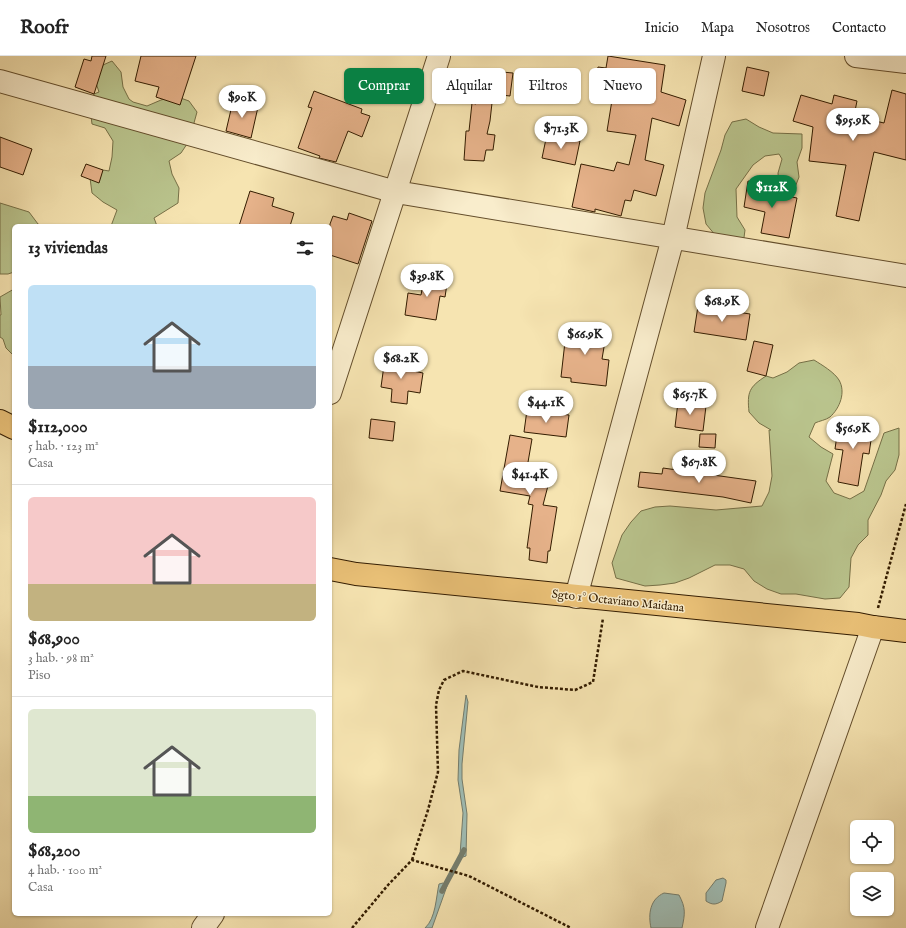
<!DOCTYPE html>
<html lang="es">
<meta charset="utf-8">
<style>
:root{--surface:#fff;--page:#f6f6f6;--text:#222;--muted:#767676;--line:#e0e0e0;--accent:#0b8043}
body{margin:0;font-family:"IM FELL English",serif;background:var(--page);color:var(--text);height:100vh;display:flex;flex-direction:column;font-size:15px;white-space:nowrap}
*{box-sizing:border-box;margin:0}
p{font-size:13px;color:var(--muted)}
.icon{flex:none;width:22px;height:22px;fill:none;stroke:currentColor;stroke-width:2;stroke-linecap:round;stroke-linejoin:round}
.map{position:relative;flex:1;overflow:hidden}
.sheet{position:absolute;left:12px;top:168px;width:320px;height:692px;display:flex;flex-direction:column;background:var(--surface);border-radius:6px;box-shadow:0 1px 3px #0004}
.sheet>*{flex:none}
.guide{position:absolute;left:344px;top:12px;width:380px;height:36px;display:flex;gap:8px}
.buttons{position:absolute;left:850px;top:764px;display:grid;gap:8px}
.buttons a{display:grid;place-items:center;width:44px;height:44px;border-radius:6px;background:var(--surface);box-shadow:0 1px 3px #0004;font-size:20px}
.price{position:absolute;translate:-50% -34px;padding:0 9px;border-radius:14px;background:#fff;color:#222;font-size:13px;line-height:26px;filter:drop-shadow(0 1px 2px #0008)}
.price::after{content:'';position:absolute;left:50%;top:24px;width:12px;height:9px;margin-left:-6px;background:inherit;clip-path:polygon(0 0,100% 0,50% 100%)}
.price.on{background:var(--accent);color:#fff}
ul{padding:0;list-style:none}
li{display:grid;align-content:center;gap:8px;height:212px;padding:0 16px}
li+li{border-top:1px solid var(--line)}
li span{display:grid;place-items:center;height:124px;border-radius:6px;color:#555}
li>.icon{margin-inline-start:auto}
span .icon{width:72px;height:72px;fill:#fffc;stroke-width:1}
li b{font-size:17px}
h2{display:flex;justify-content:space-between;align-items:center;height:48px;padding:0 16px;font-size:17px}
.tag{padding:0 14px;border-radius:6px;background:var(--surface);box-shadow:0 1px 3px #0004;font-size:14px;line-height:36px}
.tag.on{background:var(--accent);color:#fff}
header{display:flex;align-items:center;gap:24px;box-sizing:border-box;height:56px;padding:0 20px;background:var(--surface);border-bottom:1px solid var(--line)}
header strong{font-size:19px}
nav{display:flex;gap:22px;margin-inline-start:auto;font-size:14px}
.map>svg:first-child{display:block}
.green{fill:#bac58e;stroke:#767047}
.water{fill:#9fbdb5;stroke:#747d6d}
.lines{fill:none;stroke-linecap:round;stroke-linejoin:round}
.stream{stroke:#747d6d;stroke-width:5.5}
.building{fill:#e6b28a;stroke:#331c00}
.minor-casing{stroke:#644e2c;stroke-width:24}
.major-casing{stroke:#331c00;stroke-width:24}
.path{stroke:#331c00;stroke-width:2.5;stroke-dasharray:3 2;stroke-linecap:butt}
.minor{stroke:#f9edcc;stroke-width:22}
.major{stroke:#ebc278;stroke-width:22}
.labels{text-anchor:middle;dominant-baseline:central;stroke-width:3;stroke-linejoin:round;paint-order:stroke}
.street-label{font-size:12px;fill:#331c00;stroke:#f9edcc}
</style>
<header>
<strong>Roofr</strong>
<nav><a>Inicio</a><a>Mapa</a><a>Nosotros</a><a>Contacto</a></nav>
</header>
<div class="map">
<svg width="906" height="872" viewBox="0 0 906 872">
<rect width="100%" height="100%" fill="#f6e4b1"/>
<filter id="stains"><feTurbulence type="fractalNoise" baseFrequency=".005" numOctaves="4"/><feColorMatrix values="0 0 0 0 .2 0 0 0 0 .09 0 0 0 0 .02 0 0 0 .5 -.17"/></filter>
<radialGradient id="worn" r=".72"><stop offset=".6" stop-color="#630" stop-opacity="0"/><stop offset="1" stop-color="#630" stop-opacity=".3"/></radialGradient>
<!-- green -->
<path class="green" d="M 112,5 L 121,16 L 123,31 L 129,43 L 133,46 L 147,50 L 161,44 L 175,40 L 189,45 L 197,56 L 189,85 L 181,97 L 169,105 L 172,118 L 179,132 L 178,147 L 154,162 L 157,170 L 111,170 L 117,154 L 103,146 L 92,137 L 90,122 L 103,114 L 109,115 L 112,101 L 113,85 L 105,72 L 92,68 L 90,52 L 94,38 L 99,36 L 94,21 L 103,9 Z
M 746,63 L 759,71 L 773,77 L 802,78 L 802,92 L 797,106 L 799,121 L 794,134 L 779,132 L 778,117 L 782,103 L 779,98 L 765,100 L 753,109 L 736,133 L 737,161 L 745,174 L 743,189 L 716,180 L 706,168 L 703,152 L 705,137 L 721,94 L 725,79 L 732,66 Z
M 0,147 L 29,156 L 38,168 L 41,170 L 14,170 L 14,216 L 8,218 L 0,218 Z
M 14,233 L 14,300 L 6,292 L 3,283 L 0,281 L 0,259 L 1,259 L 0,241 Z
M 814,304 C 822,309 834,316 839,324 C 846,336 840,352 830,361 C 826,364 819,365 815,367 L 809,381 L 821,391 L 833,398 L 826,425 L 834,437 L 850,443 L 864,435 L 884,377 L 899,372 L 899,399 L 895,414 L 886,425 L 881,439 L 868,464 L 868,479 L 858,489 L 851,502 L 849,531 L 840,542 L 825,543 L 796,538 L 781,538 L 767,533 L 754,525 L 744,513 L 730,509 L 715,509 L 689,522 L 675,527 L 660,529 L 645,530 L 616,522 L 612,507 L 622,479 L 631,466 L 641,455 L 655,451 L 670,450 L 716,454 L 762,450 L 769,436 L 772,420 L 769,374 L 771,374 L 759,367 L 749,356 C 747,336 749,331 766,320 L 773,322 L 787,316 L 799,307 Z"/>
<!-- water -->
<path class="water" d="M 466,639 L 468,646 L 462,708 L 462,723 L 467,758 L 466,800 L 463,801 L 460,799 L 463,757 L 458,724 L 459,694 Z
M 723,822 L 726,824 L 726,827 L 722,845 C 716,849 712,849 706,845 L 706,837 L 716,824 Z
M 443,827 L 447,830 L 432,872 L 425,872 C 436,862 436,841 439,828 Z
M 664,837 L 679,839 C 686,852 685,858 682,872 L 651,872 C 648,858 650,843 664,837 Z"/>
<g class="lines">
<!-- stream -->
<path class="stream" d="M 442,835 L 464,794"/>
</g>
<!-- building -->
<path class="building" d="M 92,0 L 106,0 L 94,38 L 75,31 L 84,3 L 91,5 Z
M 141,0 L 196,0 L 180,49 L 156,41 L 159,31 L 135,25 Z
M 608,0 L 665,9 L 661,36 L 686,44 L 679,70 L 652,62 L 645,104 L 664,109 L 656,140 L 634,134 L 631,145 L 625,144 L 621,160 L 595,153 L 595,156 L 572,151 L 581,108 L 614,115 L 617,106 L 629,109 L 636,79 L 607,75 L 613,38 L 602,36 L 603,30 L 595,25 L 598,11 L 606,12 Z
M 747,11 L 769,16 L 764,40 L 742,35 Z
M 480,14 L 513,17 L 510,40 L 493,38 L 490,65 L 487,78 L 495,79 L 493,94 L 486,94 L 484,105 L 464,104 L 466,75 L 469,75 L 472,47 L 476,48 Z
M 892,34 L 906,38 L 906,104 L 874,96 L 859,165 L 836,160 L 846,109 L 809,105 L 813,71 L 793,65 L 801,39 L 832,48 L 834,39 L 857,45 L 854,60 L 884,67 Z
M 314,35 L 362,53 L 361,57 L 370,60 L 362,81 L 348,75 L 336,106 L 319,102 L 320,100 L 298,92 L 312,52 L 308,51 Z
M 233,45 L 258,51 L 251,82 L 226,75 Z
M 547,78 L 580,85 L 575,109 L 542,102 Z
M 0,81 L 32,93 L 23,119 L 0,111 Z
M 86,108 L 103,114 L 99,127 L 81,120 Z
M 748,125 L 768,129 L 767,136 L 797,142 L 789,182 L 761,177 L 765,156 L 744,151 Z
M 250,135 L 274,142 L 272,150 L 294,157 L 290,170 L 239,170 Z
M 349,157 L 372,165 L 358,208 L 330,199 L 330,168 L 333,160 L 347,164 Z
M 425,217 L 448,221 L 445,241 L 440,240 L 436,264 L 405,259 L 408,237 L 421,239 Z
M 698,250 L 750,258 L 746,284 L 694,276 Z
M 567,268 L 607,273 L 602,303 L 609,304 L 606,330 L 571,326 L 571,322 L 561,321 Z
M 754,285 L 773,289 L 766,320 L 747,315 Z
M 385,302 L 404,304 L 404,309 L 414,310 L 413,315 L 423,317 L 420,337 L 408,335 L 407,348 L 391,346 L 392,333 L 381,331 Z
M 678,346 L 706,350 L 703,375 L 675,371 Z
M 527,354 L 569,359 L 566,381 L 524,376 Z
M 371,363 L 395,366 L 393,385 L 369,382 Z
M 839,365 L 873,370 L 869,398 L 863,397 L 858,430 L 838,426 L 843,394 L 835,393 Z
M 700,378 L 716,378 L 715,392 L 699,391 Z
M 510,379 L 532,383 L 527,412 L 551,418 L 543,449 L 557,451 L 550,495 L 548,495 L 547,507 L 529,504 L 530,492 L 527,492 L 533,449 L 528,448 L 530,440 L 500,435 Z
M 663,412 L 756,425 L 751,447 L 723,441 L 638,431 L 640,416 L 662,418 Z"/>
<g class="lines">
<defs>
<path id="minor" d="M 856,0 L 906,6
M 0,25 L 396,136 L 906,220
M 330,337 L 439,0
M 576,541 L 673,182 L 714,0
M 203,872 L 213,858
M 767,872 L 873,571"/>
<path id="major" d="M 0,365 L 14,372
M 330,513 L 356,518 L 858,568 L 873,571 L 906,575"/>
</defs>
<!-- minor casing -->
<use href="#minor" class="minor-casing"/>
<!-- major casing -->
<use href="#major" class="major-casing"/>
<!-- path -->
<path class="path" d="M 878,552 L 906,448
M 412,804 L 428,754 L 438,716 L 436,649 L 439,634 L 444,624 L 463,615 L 538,631 L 575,634 L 593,626 L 603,562
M 352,872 L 388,829 L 412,804 L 469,820 L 571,872"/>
<!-- minor -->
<use href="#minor" class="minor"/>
<!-- major -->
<use href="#major" class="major"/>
</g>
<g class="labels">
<!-- street labels -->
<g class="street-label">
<text transform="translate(618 545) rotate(6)">Sgto 1° Octaviano Maidana</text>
</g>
</g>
<rect width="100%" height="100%" filter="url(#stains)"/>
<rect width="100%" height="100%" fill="url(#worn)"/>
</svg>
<div class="buttons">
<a><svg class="icon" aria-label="locate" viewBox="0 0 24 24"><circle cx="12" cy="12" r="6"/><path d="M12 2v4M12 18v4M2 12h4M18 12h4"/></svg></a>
<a><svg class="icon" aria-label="layers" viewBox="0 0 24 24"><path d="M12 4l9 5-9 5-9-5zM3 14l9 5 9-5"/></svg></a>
</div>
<b class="price" style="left:242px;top:63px">$90K</b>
<b class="price" style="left:853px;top:86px">$95.9K</b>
<b class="price" style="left:561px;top:94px">$71.3K</b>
<b class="price on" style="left:772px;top:153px">$112K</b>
<b class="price" style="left:427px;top:242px">$39.8K</b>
<b class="price" style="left:722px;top:267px">$68.9K</b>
<b class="price" style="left:585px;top:300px">$66.9K</b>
<b class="price" style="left:401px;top:324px">$68.2K</b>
<b class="price" style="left:690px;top:360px">$65.7K</b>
<b class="price" style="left:546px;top:368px">$44.1K</b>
<b class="price" style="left:853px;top:394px">$56.9K</b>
<b class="price" style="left:699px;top:428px">$67.8K</b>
<b class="price" style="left:530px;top:440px">$41.4K</b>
<div class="guide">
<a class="tag on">Comprar</a>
<a class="tag">Alquilar</a>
<a class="tag">Filtros</a>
<a class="tag">Nuevo</a>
</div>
<section class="sheet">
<h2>13 viviendas<svg class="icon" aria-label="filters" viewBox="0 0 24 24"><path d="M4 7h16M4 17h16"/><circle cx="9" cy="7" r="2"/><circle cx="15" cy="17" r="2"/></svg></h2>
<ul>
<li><span style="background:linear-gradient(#bfe0f5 65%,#9aa5b1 0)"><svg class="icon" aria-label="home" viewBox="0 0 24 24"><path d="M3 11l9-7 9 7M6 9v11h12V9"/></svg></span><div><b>$112,000</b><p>5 hab. · 123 m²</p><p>Casa</p></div></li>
<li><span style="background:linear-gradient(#f6c9c9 70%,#c2b280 0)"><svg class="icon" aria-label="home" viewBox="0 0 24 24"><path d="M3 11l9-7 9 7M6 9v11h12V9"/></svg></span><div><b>$68,900</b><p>3 hab. · 98 m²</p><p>Piso</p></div></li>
<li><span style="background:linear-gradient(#dfe7d0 70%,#8fb573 0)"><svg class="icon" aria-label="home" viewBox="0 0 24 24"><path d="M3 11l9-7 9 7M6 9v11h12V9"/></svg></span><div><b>$68,200</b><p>4 hab. · 100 m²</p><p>Casa</p></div></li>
</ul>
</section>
</div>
